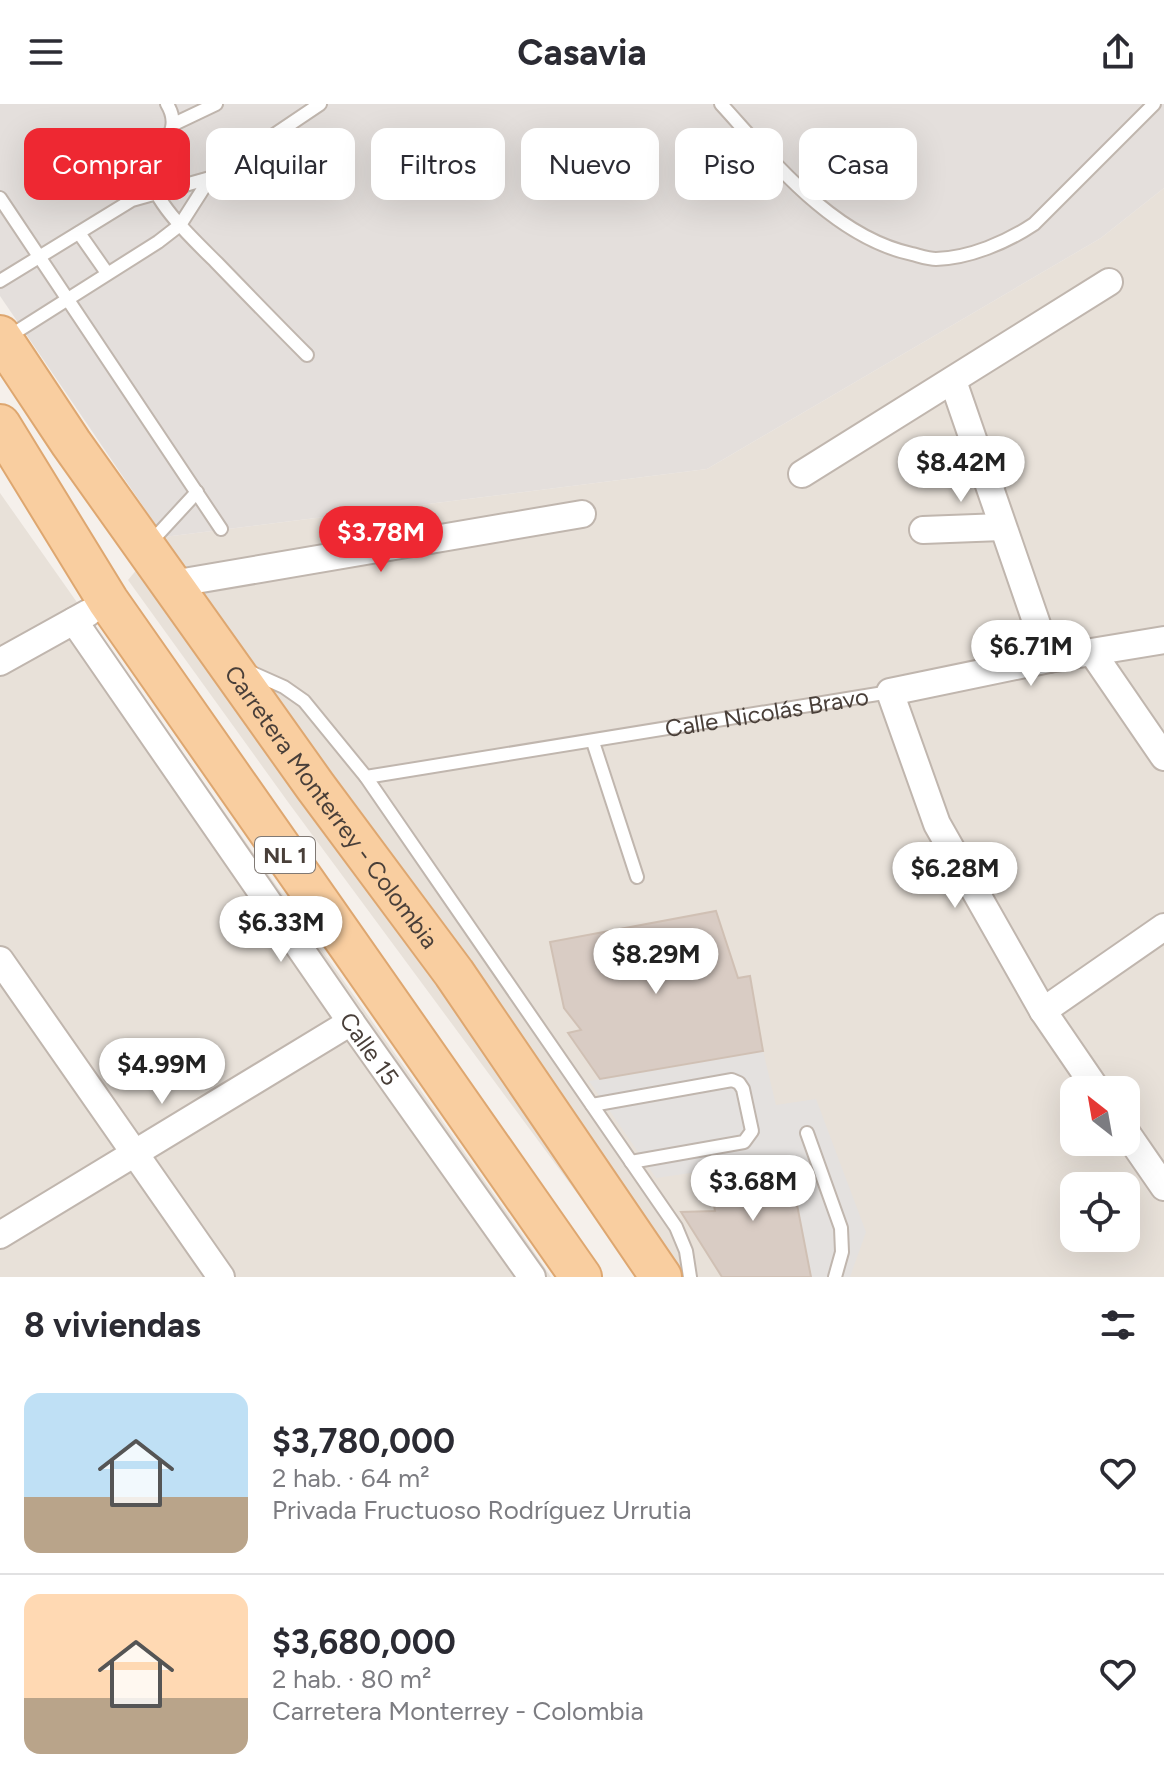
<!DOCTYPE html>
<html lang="es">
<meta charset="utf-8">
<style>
:root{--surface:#fff;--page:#f2f2f3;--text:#2b2b33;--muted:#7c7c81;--line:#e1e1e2;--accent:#ee2832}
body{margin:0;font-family:Figtree,sans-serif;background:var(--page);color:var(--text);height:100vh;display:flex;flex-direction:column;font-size:30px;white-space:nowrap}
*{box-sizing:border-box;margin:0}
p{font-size:26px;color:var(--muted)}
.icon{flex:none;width:44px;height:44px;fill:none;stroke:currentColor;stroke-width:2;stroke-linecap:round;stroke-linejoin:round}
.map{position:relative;height:1173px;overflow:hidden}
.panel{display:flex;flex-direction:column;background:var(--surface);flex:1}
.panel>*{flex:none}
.guide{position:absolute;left:24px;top:24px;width:1116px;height:72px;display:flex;gap:16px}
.needle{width:52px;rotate:329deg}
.buttons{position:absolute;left:1060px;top:972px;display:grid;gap:16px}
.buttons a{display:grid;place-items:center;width:80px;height:80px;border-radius:16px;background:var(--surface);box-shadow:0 8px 32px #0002;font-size:40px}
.price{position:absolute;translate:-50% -68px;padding:0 18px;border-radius:28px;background:#fff;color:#222;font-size:26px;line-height:52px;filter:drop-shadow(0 2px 4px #0008)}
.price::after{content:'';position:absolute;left:50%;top:48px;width:24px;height:18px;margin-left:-12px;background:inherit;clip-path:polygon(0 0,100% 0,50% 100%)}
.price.active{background:var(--accent);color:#fff}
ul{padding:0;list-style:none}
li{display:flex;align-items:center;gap:24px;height:200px;padding:0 24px}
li+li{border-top:2px solid var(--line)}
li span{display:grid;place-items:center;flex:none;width:224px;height:160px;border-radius:16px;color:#555}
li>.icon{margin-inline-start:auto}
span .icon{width:96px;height:96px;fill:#fffc;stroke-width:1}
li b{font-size:34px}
h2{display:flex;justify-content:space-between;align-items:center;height:96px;padding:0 24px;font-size:34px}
.pill{padding:0 28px;border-radius:16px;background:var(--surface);box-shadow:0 8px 32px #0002;font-size:28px;line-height:72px}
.pill.active{background:var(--accent);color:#fff}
header{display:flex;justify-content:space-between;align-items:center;height:104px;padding:0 24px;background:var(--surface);font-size:36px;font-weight:700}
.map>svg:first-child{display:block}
.residential{fill:#e8e1d9;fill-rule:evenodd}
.industrial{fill:#e4dfdc}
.parking{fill:#e4e1df}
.building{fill:#d9ccc4;stroke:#d0c0b4;stroke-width:2}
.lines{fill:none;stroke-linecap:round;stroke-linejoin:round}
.lane-casing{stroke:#c0b6ae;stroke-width:16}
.street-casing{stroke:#c0b6ae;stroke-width:30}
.primary-casing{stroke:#dea770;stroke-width:44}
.lane{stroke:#fff;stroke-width:12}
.street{stroke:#fff;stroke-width:26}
.primary{stroke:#f9cea0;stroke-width:40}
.labels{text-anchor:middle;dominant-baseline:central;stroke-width:6;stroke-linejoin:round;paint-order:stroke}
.shield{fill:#fff;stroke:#807974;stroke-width:2}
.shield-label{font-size:22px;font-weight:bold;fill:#493f39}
.street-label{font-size:24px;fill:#493f39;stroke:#fff}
</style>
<header><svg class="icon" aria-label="menu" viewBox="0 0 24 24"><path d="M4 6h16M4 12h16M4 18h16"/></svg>Casavia<svg class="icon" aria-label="share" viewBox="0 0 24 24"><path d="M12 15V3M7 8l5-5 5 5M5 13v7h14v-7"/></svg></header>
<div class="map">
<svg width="1164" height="1173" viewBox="0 0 1164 1173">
<rect width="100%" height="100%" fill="#f5f0eb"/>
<!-- residential -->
<path class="residential" d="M 1164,84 L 1164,1173 L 639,1173 L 288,698 L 128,476 L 164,433 L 707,365 L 1101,134 ZM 1074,986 L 1126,986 L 1126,1038 L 1074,1038 ZM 1074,1082 L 1126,1082 L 1126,1134 L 1074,1134 Z
M 0,389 L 519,1126 L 551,1173 L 0,1173 Z"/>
<!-- industrial -->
<path class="industrial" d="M 0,0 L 1164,0 L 1164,84 L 1101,134 L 707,365 L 164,433 L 0,192 Z"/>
<!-- parking -->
<path class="parking" d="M 763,947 L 776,1001 L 816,995 L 866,1128 L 850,1173 L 811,1173 L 788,1055 L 656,1074 L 589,977 Z"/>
<!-- building -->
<path class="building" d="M 716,807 L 738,874 L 750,872 L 763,947 L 600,975 L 568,929 L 581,926 L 564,904 L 550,838 Z
M 788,1054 L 811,1173 L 722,1173 L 681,1108 L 715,1107 L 708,1066 Z"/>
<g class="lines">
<defs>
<g id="lane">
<path d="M 167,0 C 188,35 143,46 152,78 C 159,104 198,140 217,159 C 247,190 277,221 307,251"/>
<path d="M 721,0 C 773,57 833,133 912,150 C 920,152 929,155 936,155 C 970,154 1007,138 1034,120 L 1154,0"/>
<path d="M 174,20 L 216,0"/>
<path d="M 0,94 L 221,425"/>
<path d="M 79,129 L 107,169"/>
<path d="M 0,177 L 132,96 L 210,74 L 320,0"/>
<path d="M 8,233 L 158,138 L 180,121 L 210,74"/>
<path d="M 150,439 L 197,388"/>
<path d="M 248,567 L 284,583 L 304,597 L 366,673 L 676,1123 L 686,1147 L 690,1173"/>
<path d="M 593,638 L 637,773"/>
<path id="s1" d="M 366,673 L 890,588"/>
<path d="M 592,1001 L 732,976 L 739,979 L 743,985 L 752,1027 L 744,1038 L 631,1058"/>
<path d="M 807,1029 L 841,1124 L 842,1148 L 835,1173"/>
</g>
<g id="street">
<path d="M 953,277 L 1049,555"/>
<path d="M 802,370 L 1109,178"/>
<path d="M 923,426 L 1002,423"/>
<path d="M 172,480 L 582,410"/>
<path id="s2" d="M 74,517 L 351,918 L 532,1173"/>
<path d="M 1092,548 L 1164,653"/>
<path d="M 0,558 L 88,509"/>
<path d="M 0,856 L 221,1173"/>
<path d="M 1043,907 L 1164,823"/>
<path d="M 1097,986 L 1043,907 L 937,720 L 890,588 L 1049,555 L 1164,536"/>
<path d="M 1126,1028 L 1164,1083"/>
<path d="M 0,1131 L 351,918"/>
</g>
<g id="primary">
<path id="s3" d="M 0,232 L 71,339 L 315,682 L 454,869 L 661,1173"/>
<path d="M 0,321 L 108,497 L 581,1173"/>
</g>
</defs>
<!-- lane casing -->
<use href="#lane" class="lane-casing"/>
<!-- street casing -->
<use href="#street" class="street-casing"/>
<!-- primary casing -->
<use href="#primary" class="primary-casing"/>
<!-- lane -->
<use href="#lane" class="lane"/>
<!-- street -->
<use href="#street" class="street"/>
<!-- primary -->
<use href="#primary" class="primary"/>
</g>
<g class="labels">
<!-- shield labels -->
<rect class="shield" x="255" y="733" width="60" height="36" rx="6"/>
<g class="shield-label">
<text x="285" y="751">NL 1</text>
</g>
<!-- street labels -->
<g class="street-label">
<text stroke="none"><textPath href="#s1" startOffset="406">Calle Nicolás Bravo</textPath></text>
<text stroke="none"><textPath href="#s3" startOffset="576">Carretera Monterrey - Colombia</textPath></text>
<text stroke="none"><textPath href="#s2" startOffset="520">Calle 15</textPath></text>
</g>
</g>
</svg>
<div class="buttons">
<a><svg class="needle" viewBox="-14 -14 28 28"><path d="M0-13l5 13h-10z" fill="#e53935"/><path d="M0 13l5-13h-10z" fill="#7c7c81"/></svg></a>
<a><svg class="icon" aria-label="locate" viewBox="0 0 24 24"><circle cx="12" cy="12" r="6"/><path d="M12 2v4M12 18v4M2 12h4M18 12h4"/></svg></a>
</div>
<b class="price" style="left:961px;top:400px">$8.42M</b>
<b class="price active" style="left:381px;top:470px">$3.78M</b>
<b class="price" style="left:1031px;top:584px">$6.71M</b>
<b class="price" style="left:955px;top:806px">$6.28M</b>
<b class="price" style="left:281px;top:860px">$6.33M</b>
<b class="price" style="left:656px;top:892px">$8.29M</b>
<b class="price" style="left:162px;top:1002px">$4.99M</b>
<b class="price" style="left:753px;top:1119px">$3.68M</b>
<div class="guide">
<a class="pill active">Comprar</a>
<a class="pill">Alquilar</a>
<a class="pill">Filtros</a>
<a class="pill">Nuevo</a>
<a class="pill">Piso</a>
<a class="pill">Casa</a>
</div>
</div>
<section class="panel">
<h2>8 viviendas<svg class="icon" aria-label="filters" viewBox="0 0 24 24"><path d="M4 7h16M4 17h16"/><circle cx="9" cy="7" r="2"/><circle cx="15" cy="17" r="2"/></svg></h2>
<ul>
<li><span style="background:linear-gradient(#bfe0f5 65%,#b9a48a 0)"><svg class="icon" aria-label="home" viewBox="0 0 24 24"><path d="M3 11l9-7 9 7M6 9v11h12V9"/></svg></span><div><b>$3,780,000</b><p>2 hab. · 64 m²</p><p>Privada Fructuoso Rodríguez Urrutia</p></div><svg class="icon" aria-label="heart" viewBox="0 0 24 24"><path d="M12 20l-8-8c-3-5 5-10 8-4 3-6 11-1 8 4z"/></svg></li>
<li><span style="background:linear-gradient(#ffd9b3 65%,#b9a48a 0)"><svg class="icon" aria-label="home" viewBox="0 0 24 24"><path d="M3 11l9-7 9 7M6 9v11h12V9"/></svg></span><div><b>$3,680,000</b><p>2 hab. · 80 m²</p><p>Carretera Monterrey - Colombia</p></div><svg class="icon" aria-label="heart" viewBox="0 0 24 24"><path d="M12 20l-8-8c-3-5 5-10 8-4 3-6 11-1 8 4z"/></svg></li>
</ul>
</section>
